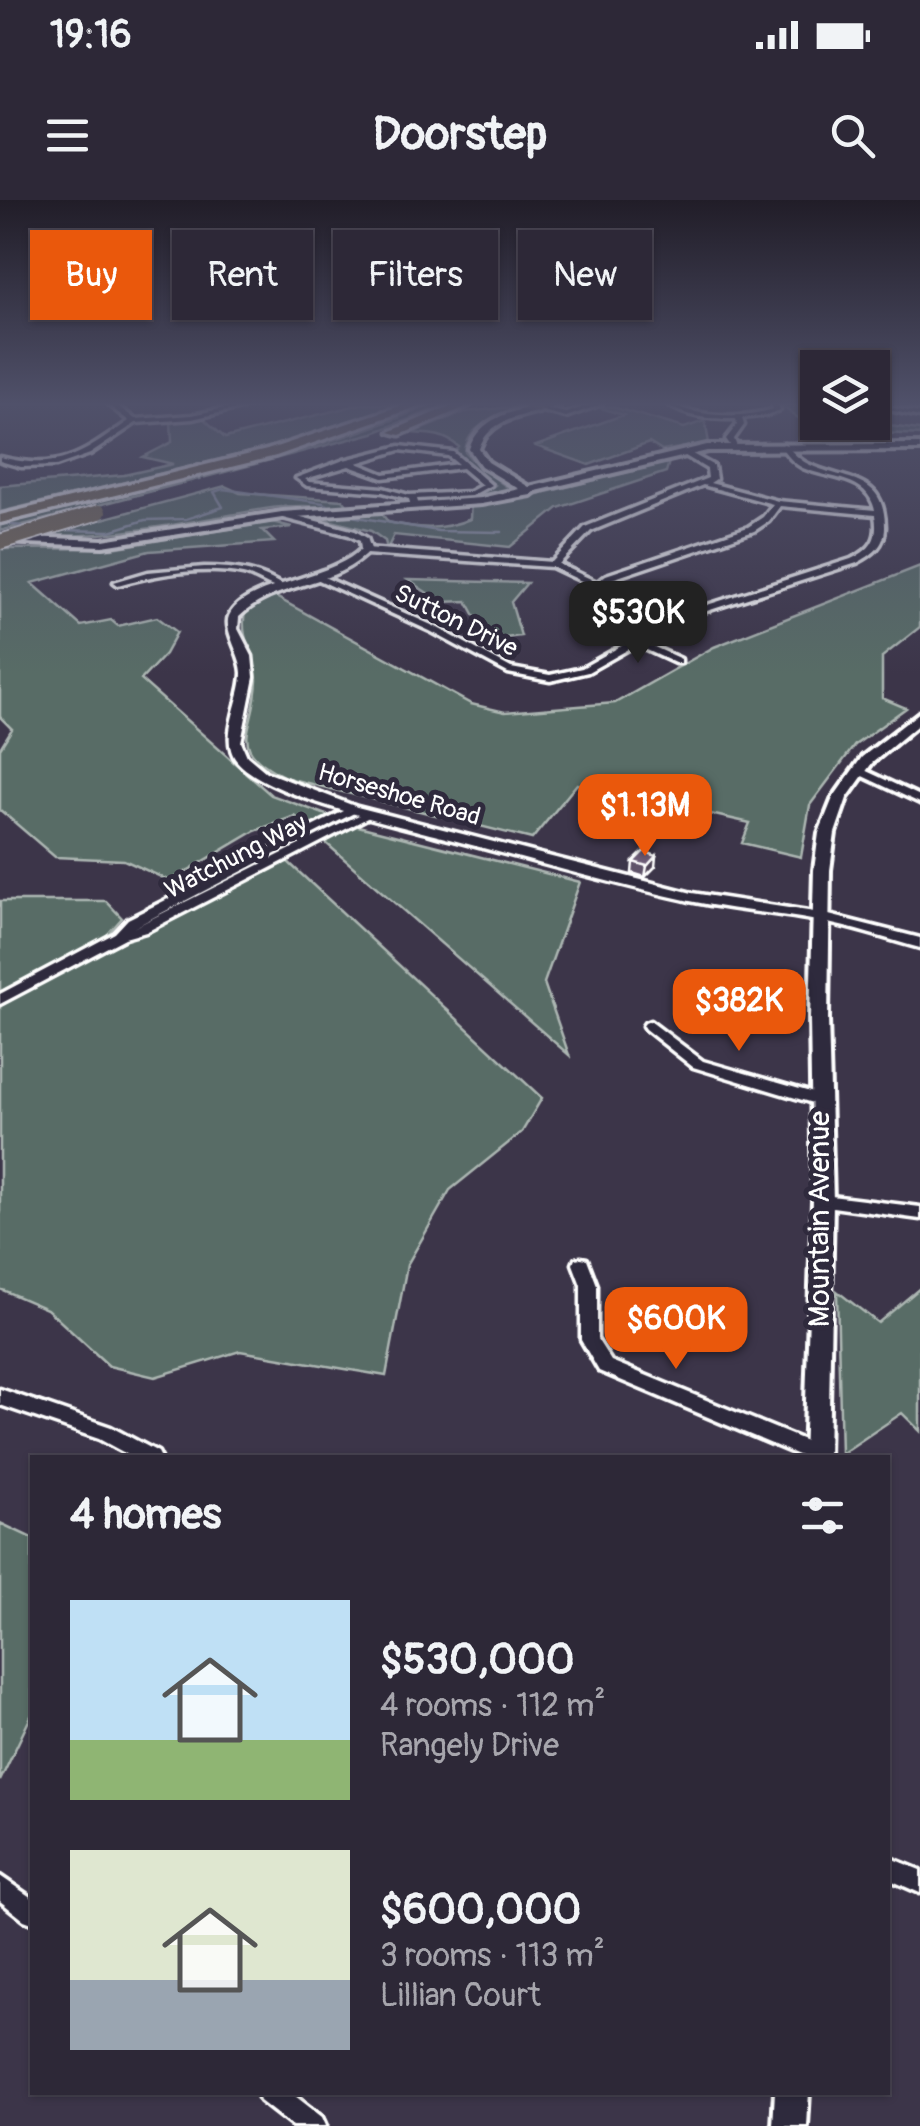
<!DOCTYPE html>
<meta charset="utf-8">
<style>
:root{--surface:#2d2837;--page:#35303f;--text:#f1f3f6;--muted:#a7a6ad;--line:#484452;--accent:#ea580c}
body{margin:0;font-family:Pangolin,sans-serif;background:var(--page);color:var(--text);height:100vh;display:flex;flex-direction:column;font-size:38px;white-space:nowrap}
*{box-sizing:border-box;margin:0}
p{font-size:32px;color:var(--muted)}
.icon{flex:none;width:55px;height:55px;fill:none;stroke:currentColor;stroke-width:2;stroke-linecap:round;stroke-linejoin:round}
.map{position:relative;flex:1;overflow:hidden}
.drawer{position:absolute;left:30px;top:1255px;width:860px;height:640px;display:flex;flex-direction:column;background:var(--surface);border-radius:0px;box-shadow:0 2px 8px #0004,0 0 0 2px var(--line)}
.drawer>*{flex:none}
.hud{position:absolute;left:30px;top:30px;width:860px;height:90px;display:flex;gap:20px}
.buttons{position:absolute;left:800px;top:150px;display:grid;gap:20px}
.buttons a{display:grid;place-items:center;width:90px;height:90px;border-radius:0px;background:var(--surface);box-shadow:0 2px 8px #0004,0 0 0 2px var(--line);font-size:50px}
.price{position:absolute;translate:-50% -85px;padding:0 22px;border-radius:20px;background:var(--accent);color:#fff;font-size:32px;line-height:65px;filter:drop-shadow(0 2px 5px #0008)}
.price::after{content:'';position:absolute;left:50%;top:60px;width:30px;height:22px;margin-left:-15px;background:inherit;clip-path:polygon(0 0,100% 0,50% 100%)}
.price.selected{background:#222;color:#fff}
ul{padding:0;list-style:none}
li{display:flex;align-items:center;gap:30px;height:250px;padding:0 40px}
li span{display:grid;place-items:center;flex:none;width:280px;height:200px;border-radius:0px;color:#555}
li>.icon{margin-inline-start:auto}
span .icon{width:120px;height:120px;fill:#fffc;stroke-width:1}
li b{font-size:42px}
h2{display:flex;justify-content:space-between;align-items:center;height:120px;padding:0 40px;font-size:42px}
.tag{padding:0 35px;border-radius:0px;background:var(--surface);box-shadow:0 2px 8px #0004,0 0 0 2px var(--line);font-size:35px;line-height:90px}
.tag.selected{background:var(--accent);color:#fff}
.status{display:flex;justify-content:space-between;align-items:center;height:70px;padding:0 50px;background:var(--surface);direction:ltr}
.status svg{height:28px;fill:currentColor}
header{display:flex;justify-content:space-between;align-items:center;height:130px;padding:0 40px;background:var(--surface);font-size:45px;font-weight:700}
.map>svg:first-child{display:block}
.green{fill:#586c66;stroke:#acb6b2;stroke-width:2.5}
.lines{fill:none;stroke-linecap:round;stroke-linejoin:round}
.stream{stroke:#98a1b1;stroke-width:2.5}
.minor-casing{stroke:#fff;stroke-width:7}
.tertiary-casing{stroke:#fff;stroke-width:7}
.secondary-casing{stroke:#fff;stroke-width:8}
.motorway-casing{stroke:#fff;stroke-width:7}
.minor{fill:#2f2a3d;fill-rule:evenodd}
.tertiary{fill:#2f2a3d;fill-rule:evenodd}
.secondary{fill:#2f2a3d;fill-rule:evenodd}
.motorway{fill:#766a54;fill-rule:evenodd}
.motorway-bridge-casing{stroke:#fff;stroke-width:18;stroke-linecap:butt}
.motorway-bridge{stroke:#766a54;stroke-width:14}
.wall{fill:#5f5269;stroke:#fff;stroke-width:2.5}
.shaded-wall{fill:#4e4255;stroke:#fff;stroke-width:2.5}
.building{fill:#6f5f7a;stroke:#fff;stroke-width:2.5}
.labels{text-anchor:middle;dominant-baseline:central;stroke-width:10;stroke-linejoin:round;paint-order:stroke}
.far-street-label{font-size:25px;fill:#fff;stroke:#2f2a3d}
.street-label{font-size:30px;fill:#fff;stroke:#2f2a3d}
</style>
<div class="status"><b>19:16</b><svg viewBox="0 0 49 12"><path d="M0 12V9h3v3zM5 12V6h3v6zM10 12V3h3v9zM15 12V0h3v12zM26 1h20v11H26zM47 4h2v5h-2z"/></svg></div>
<header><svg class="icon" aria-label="menu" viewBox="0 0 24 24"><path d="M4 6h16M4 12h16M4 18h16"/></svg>Doorstep<svg class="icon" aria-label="search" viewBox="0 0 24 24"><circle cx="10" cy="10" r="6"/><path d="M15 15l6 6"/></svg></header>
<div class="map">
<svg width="920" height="1926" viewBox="0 0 920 1926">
<rect width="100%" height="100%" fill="#3c3549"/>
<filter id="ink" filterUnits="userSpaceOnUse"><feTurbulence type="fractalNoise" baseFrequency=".01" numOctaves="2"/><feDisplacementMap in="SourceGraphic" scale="20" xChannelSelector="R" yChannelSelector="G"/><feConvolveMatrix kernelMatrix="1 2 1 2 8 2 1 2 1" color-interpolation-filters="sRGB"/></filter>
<g filter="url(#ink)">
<!-- green -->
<path class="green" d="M 361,204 L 400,204 L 259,250 L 0,312 L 0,286 L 124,275 L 173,264 L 143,257 L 172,242 L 171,221 L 202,217 L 225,238 Z
M 434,204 L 448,204 L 373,233 L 0,331 L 0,325 C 145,287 295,261 434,204 Z
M 782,204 L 817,208 L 818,222 L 867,223 L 920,230 L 920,235 C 878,231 809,239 782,204 Z
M 609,206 L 684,228 L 705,221 L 709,243 L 662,251 L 649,243 L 589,265 L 536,246 L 623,215 L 601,208 Z
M 511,207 L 523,209 C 499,218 468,222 465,252 L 476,264 L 522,298 L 669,262 L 666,272 L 558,308 L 510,347 L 394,335 L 387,349 L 385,341 L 371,331 L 320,318 L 331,313 L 329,308 C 291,301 245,313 207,319 C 151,329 97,337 39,336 L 225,286 L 240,293 L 343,300 L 353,312 L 380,311 L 388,322 C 418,329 441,331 470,319 L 471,301 L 495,285 L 454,253 L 459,247 C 444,234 432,234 412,233 L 465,212 Z
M 272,322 L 292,327 L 262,330 L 274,342 L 149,351 L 32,383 L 81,426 L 111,420 L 118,426 L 157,417 L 177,432 L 165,454 L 141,480 L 271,595 L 354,625 L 580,682 L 544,783 L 569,855 L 295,616 L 255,631 L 170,681 L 124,660 L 55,657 L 0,610 L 0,548 L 12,529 L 0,517 L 0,349 L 112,348 Z
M 920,366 L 920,427 L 882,457 L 882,498 L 906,508 L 855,545 L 810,605 L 801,657 L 742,643 L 750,623 L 577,584 L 532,639 L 287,578 C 223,546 255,535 257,480 C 257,454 239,443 245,411 L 272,395 L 471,504 L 505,512 L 615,503 L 714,447 Z
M 408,380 L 527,383 L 511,402 L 521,436 L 488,440 L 467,401 L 441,402 Z
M 286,660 L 542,898 L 522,932 L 450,990 L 407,1065 L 386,1176 L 240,1151 L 155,1177 L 109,1166 L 47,1109 L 0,1089 L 0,701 L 106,701 L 122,718 L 84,761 Z
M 920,1088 L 920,1231 L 902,1213 L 841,1254 L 837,1091 L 878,1123 Z
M 0,1323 L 32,1338 L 32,1514 L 0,1581 Z"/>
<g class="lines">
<!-- stream -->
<path class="stream" d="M 0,323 L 29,327
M 58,330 L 110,331 L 145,320 L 186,319 L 223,307 L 214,292 L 223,289 L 323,303 L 346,315 L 438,331 L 502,332"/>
<defs>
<path id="minor" d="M 107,204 L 115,204 L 135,219 L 192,215 L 244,204 L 258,204 L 192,219 L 136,223 L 90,254 L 56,266 L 21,267 L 0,261 L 0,257 C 60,272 82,254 129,221 Z
M 592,204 L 602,204 L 566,217 L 535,209 L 538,207 L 566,213 Z
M 667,204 C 677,204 681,209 691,211 C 717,217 748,217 773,209 L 772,204 L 778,204 L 780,210 L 767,215 L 742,218 L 744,225 L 734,239 L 737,247 L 733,249 L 726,239 L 737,225 L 736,219 C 712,219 686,218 667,204 Z
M 872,204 L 920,213 L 920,217 L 872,206 Z
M 784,244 C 792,251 798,259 808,264 C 845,282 885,273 885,327 C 885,346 872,355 857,363 L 685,418 L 643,442 L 681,459 L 681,463 L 675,463 L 636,445 L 588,472 L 550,481 L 508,473 L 430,431 L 310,376 L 317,374 L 436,427 L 511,468 L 550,475 L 582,468 L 628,442 L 584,422 L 574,412 L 573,400 L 592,386 L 552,367 L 366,354 L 362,351 L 366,348 L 552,362 L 585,327 L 708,278 L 707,269 L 682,254 L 685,250 L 714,266 L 716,279 L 710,283 L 778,301 L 875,310 C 867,275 830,280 803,268 C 793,263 787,255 780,246 ZM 703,285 L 773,304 L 763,317 L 748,327 L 606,375 L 597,382 L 559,364 L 591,331 ZM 780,306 L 875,315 C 879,338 872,349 851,359 L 679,414 L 635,438 C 618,430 585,423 581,403 L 612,379 L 754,331 L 769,321 Z
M 400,246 L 453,252 L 491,285 L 471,296 L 417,299 L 419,306 L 415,308 L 411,306 L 409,299 L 383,292 L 307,286 L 296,278 L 344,260 ZM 400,250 L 448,256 L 458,264 L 384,274 L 357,263 ZM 349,266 L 383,278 L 462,268 L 482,285 L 469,292 L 409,295 L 383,288 L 309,282 L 305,279 Z
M 204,367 C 234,367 262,370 286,388 C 274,392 258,377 243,374 C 203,366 157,374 118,385 L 114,382 L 148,372 Z
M 860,568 L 920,596 L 920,603 L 856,573 L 855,571 Z
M 352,607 L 358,610 L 356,612 L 133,728 L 365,612 L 373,612 L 375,614 L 146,732 L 125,738 L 0,804 L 0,794 L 115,733 L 128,719 Z
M 650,821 L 703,861 L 824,896 L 826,900 L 819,905 L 693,867 L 645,829 L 643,826 L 645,823 Z
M 823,995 L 920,1007 L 920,1019 L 818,1005 L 815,1001 L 818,997 Z
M 581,1058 L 587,1059 L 597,1085 L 597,1139 L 611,1161 L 823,1248 L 826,1254 L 824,1258 L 805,1258 L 599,1171 L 581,1140 L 581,1085 L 573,1064 L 575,1059 Z
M 0,1189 L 111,1227 L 158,1252 L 161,1258 L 134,1258 L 99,1239 L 0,1205 Z
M 888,1657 L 920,1670 L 920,1693 L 888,1679 Z
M 0,1676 L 32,1698 L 32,1723 L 24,1720 L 0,1701 Z
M 257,1892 L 290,1892 L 322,1917 L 326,1926 L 292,1926 L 260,1901 Z"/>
<path id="tertiary" d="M 282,312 L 355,331 L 367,338 L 371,349 C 336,389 276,380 239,417 L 238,429 L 252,456 L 254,477 L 241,542 L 247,556 L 266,572 L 357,607 L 692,693 L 821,713 L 920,738 L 920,748 C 886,739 852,727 817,721 C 775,713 732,710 690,701 C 604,682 519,657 434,635 C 389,623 265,595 237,561 C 218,538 242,500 242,473 C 242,456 223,430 229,416 C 243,383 331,380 361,349 L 360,341 L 349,335 L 279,317 L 277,315 Z"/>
<path id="secondary" d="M 545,204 L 561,204 C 533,217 491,213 479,249 L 488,262 L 529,287 L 707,245 L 920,244 L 920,250 L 707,251 L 536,291 L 531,295 L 481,304 L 282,318 L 103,346 L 0,342 L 0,336 L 103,340 L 282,312 L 481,298 L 519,289 L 481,266 L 469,249 C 481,216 514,211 545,204 Z
M 920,512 L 920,523 L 872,563 L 847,598 L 835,633 L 830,670 L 828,819 L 833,1001 L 828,1258 L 804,1258 L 813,1001 L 810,819 L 814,670 L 819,633 L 833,598 L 862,557 Z
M 775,1892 L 809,1892 L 807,1926 L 773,1926 Z"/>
<path id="motorway" d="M 406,204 L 425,204 L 276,256 L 0,323 L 0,315 L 267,250 Z
M 455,204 L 473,204 L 400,235 L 389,232 Z
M 518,204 L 536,204 L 544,209 L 538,213 Z"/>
</defs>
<!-- minor casing -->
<use href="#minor" class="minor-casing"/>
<!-- tertiary casing -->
<use href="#tertiary" class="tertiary-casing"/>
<!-- secondary casing -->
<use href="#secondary" class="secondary-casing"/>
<!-- motorway casing -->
<use href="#motorway" class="motorway-casing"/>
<!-- minor -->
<use href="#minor" class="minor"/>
<!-- tertiary -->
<use href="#tertiary" class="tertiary"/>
<!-- secondary -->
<use href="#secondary" class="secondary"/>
<!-- motorway -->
<use href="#motorway" class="motorway"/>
<defs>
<path id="motorway-bridge" d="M 0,342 L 99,312"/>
</defs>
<!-- motorway-bridge casing -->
<use href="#motorway-bridge" class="motorway-bridge-casing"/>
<!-- motorway-bridge -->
<use href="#motorway-bridge" class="motorway-bridge"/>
</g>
<!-- wall -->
<path class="wall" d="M 633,662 L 655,667 L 645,677 L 632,673 Z"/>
<!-- shaded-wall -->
<path class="shaded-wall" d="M 656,656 L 655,667 L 645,677 L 647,666 Z"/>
<!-- building -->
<path class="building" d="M 644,651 L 656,656 L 647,666 L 633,662 Z"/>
</g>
<!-- sky -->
<linearGradient id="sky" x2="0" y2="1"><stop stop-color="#211d28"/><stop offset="0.43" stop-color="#50516a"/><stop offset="1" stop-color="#50516a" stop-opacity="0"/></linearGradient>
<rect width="920" height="474" fill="url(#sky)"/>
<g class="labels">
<!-- far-street labels -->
<g class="far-street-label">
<text transform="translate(456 421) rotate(26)">Sutton Drive</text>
<text transform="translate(399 595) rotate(16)">Horseshoe Road</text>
<text transform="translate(236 657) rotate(-27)">Watchung Way</text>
</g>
<!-- street labels -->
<g class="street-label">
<text transform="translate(819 1019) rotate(-90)">Mountain Avenue</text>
</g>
</g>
</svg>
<div class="buttons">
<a><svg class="icon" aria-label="layers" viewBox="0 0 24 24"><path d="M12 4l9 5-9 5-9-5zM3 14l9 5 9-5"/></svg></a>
</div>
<b class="price selected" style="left:638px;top:466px">$530K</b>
<b class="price" style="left:645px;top:659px">$1.13M</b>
<b class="price" style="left:739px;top:854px">$382K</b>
<b class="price" style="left:676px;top:1172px">$600K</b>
<div class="hud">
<a class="tag selected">Buy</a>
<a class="tag">Rent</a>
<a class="tag">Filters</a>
<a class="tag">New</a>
</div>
<section class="drawer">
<h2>4 homes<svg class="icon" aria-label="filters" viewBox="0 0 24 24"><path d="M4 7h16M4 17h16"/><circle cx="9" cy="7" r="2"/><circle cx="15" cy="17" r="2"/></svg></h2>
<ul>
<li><span style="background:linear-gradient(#bfe0f5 70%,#8fb573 0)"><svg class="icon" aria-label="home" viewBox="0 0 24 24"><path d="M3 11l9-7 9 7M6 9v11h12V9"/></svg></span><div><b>$530,000</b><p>4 rooms · 112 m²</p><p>Rangely Drive</p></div></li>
<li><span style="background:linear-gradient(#dfe7d0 65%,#9aa5b1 0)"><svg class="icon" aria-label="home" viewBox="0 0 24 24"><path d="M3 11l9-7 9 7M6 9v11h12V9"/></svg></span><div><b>$600,000</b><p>3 rooms · 113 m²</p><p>Lillian Court</p></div></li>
</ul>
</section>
</div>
